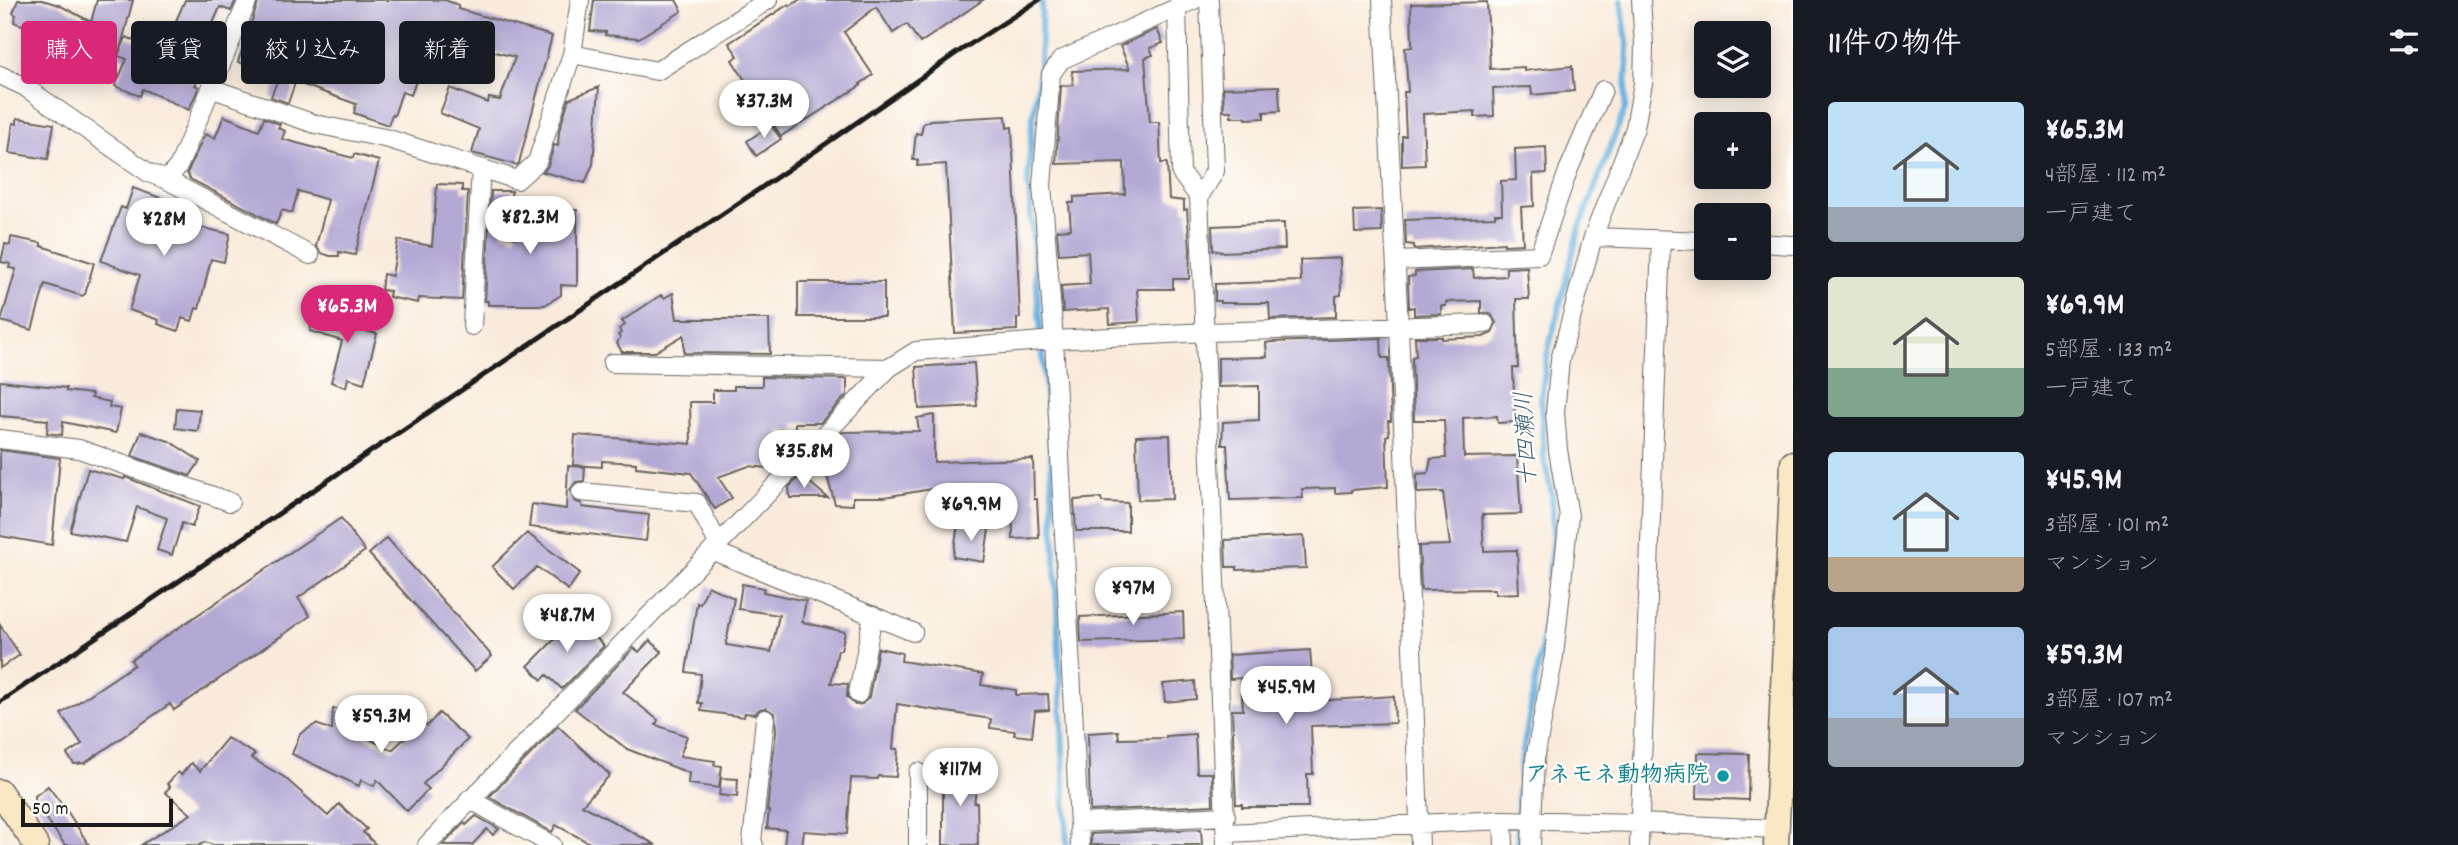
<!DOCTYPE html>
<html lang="ja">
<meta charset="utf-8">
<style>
:root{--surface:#171b24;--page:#20242c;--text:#f1f3f6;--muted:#9ea1a6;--accent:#db2777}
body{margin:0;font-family:Dekko,"Klee One",sans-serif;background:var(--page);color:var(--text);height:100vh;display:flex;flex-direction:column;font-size:26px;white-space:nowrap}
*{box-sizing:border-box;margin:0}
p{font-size:23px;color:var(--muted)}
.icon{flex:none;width:38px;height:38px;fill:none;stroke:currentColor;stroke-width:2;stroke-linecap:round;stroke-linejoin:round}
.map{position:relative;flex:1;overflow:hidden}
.panel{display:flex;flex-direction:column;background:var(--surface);width:665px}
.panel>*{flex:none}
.top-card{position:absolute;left:21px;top:21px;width:665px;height:63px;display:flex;gap:14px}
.buttons{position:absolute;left:1694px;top:21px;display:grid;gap:14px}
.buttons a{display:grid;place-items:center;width:77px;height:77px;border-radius:7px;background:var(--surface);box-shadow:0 4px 18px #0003;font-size:35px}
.scale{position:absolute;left:21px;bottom:18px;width:152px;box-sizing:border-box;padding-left:7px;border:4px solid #1c1c1c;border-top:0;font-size:19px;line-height:24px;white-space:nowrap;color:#1c1c1c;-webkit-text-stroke:5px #fdfcf7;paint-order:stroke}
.price{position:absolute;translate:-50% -60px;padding:0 16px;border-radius:24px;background:#fff;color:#222;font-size:23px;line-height:46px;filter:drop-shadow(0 2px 4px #0008)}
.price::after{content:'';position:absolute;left:50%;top:42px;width:21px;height:16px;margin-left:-10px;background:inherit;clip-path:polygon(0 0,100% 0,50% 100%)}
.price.active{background:var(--accent);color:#fff}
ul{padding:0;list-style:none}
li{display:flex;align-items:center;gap:21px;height:175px;padding:0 35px}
li span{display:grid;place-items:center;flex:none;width:196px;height:140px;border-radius:7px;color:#555}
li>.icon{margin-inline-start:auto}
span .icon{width:84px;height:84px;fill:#fffc;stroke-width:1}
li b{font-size:30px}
h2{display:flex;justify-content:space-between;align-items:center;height:84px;padding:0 35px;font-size:30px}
.pill{padding:0 24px;border-radius:7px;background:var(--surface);box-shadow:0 4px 18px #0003;font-size:24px;line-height:63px}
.pill.active{background:var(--accent);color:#fff}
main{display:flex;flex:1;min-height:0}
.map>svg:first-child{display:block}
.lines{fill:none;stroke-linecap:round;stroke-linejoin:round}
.stream{stroke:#69b4e2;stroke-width:6}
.building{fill:#b3a8d4}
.street-casing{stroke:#69645f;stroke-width:20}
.secondary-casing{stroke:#69645f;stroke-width:27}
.street{stroke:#fff;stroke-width:18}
.secondary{stroke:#fae7c3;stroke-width:24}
.rail{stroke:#1c1c1c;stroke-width:5}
.culture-dot{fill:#0f9aa8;stroke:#fdfcf7;stroke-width:2.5}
.labels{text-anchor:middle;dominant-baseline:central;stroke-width:5;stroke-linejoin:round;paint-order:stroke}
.culture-label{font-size:23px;font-weight:bold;fill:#0d838f;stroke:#fdfcf7;text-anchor:end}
.water-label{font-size:24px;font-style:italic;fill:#3f6075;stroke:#fdfcf7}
</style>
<main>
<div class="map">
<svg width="1793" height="845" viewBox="0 0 1793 845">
<rect width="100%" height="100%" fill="#fdfcf7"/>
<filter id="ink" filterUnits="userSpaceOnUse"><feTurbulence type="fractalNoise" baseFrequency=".0143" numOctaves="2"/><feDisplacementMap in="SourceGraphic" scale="14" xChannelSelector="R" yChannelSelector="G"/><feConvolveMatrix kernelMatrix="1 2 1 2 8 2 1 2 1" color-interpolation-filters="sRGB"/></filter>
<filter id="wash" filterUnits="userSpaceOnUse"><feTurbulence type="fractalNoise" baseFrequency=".00686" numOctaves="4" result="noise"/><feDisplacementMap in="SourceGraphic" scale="28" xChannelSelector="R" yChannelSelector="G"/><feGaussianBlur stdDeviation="1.57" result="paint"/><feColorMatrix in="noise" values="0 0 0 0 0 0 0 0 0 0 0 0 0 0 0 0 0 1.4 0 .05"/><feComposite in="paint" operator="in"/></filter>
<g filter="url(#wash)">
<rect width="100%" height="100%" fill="#f9ebdb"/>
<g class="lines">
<!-- stream -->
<path class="stream" d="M 1042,0 L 1040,70 L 1032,124 L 1028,181 L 1050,440 L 1067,845
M 1518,845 L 1518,797 L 1522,757 L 1542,645 L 1553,535 L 1552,495 L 1544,458 L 1541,398 L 1548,351 L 1579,229 L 1625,109 L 1628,49 L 1621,0"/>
</g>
<g id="blocks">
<!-- building -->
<path class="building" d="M 18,0 L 42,0 L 59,5 L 91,22 L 97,0 L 133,0 L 120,50 L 68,34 L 48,72 L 23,59 L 37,31 L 14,22 L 16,15 L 13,13 Z
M 185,0 L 236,0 L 231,11 L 220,7 L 206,40 L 217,45 L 211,59 L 208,58 L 195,85 L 199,87 L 189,110 L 143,89 L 140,96 L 115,86 L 127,59 L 118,56 L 126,37 L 163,51 Z
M 259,0 L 445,0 L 458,5 L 458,9 L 552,36 L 519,163 L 517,165 L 472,153 L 479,129 L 440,113 L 450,88 L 488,103 L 489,98 L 500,100 L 515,57 L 463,44 L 465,34 L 438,24 L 416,74 L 418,75 L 411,95 L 402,92 L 394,116 L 392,115 L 388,125 L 354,113 L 356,104 L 298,83 L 295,83 L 288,103 L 271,97 L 279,76 L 238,62 Z
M 594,0 L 676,0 L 682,11 L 639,38 L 605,35 L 606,32 L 590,31 Z
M 799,0 L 983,0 L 920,43 L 907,24 L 893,33 L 876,7 L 844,32 L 873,75 L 860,84 L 861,85 L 781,136 L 732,60 L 738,56 L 729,43 L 789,4 L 790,6 Z
M 1487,2 L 1490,69 L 1524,67 L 1524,71 L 1572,66 L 1574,91 L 1532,95 L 1531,87 L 1493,88 L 1494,116 L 1475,117 L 1475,111 L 1423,114 L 1425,165 L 1402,166 L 1402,136 L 1406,136 L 1404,92 L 1408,92 L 1405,48 L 1412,47 L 1411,4 Z
M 1157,29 L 1163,43 L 1150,48 L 1153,55 L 1145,58 L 1150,122 L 1159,122 L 1161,163 L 1167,163 L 1169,199 L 1184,201 L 1184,210 L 1187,209 L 1190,250 L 1189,279 L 1173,279 L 1173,289 L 1137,289 L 1139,322 L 1110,324 L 1109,309 L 1063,312 L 1061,286 L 1090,284 L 1088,252 L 1059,254 L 1057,230 L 1071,229 L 1069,203 L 1074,203 L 1074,197 L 1125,194 L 1124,162 L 1056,164 L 1061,86 L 1073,85 L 1072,71 L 1130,69 L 1120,46 Z
M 1279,86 L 1280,111 L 1264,112 L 1264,118 L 1246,119 L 1246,117 L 1231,117 L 1231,111 L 1224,111 L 1223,88 Z
M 599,87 L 593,164 L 585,183 L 543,172 L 548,166 L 554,145 L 558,146 L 559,131 L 569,99 Z
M 224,116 L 259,130 L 264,118 L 280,124 L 278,128 L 285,131 L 282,139 L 353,158 L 354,154 L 379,161 L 355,255 L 339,252 L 339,256 L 330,256 L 321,253 L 316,246 L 328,200 L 298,191 L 292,213 L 282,210 L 276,224 L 190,179 L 187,173 L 205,134 L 215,138 Z
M 1006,116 L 1007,128 L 1012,127 L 1020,318 L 1017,318 L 1017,330 L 955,333 L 946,164 L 917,166 L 918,160 L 913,160 L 916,133 L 921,134 L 923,124 L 930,120 Z
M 17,118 L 54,124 L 48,159 L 9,153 L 13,123 L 17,124 Z
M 771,125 L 781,139 L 756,156 L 747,141 Z
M 1546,147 L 1547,173 L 1533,174 L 1534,206 L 1521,207 L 1523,244 L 1504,245 L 1504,243 L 1414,249 L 1414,245 L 1406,244 L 1405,220 L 1495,217 L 1495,214 L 1502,214 L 1501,181 L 1516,180 L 1515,149 Z
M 437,184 L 462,185 L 462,191 L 468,191 L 462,300 L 419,298 L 418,303 L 389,297 L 390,291 L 381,290 L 383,274 L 392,276 L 398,240 L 432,246 Z
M 133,188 L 164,199 L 161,206 L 193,217 L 190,225 L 230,234 L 224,262 L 211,259 L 199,309 L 196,308 L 192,321 L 182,318 L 178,331 L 158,324 L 159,320 L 129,310 L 140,275 L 101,261 L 121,207 L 126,209 Z
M 491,191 L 512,191 L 501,233 L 515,238 L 527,211 L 577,210 L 577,286 L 561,285 L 561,295 L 545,305 L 488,305 L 488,301 L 485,301 Z
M 1381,210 L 1382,232 L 1355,233 L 1354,211 Z
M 1284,223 L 1285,249 L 1222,252 L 1213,250 L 1212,226 Z
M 11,237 L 41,243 L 41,246 L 94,263 L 85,294 L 82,296 L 45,284 L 32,330 L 1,321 L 16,269 L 9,268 L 10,264 L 1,262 L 5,244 L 10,245 Z
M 1340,258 L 1341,295 L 1336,296 L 1336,317 L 1270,319 L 1269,303 L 1220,303 L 1220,301 L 1215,301 L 1215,284 L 1301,281 L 1300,260 Z
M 1527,267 L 1529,299 L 1516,299 L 1518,368 L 1513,368 L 1515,422 L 1498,423 L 1497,416 L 1463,418 L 1464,457 L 1517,456 L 1521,514 L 1482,515 L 1484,551 L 1517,550 L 1519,593 L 1495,594 L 1495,589 L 1421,590 L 1419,546 L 1450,545 L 1443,492 L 1417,493 L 1417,474 L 1428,473 L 1431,459 L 1446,458 L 1444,420 L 1414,420 L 1412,357 L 1416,356 L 1415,337 L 1442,337 L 1442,339 L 1483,337 L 1492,333 L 1496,323 L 1491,314 L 1481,313 L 1481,301 L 1446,302 L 1446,306 L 1441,306 L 1441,314 L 1414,315 L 1414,307 L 1409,308 L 1408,277 L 1415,276 L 1415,272 L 1473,269 L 1474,278 L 1506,276 L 1506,268 Z
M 798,282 L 884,282 L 884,317 L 798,317 Z
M 673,293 L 677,319 L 769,319 L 770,354 L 684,353 L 684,335 L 655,352 L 622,352 L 617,343 L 620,338 L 618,335 L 621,333 L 619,329 L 625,325 L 622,321 L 661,295 L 664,298 Z
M 327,305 L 345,310 L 343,316 L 356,320 L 354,328 L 377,334 L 364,383 L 348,378 L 346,387 L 331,382 L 342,341 L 310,331 L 313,318 L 323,320 Z
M 1381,338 L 1382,358 L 1389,358 L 1391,421 L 1388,421 L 1389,435 L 1386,436 L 1388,487 L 1351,490 L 1351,492 L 1335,493 L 1335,488 L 1302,489 L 1303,498 L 1230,500 L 1227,445 L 1222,445 L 1223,422 L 1259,420 L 1259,386 L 1218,387 L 1218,358 L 1267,357 L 1266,343 L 1271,342 Z
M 974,363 L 977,406 L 919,409 L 916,367 Z
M 762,377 L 847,379 L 847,395 L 820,423 L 795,423 L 795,431 L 779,430 L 779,448 L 771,447 L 768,468 L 749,466 L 718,477 L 732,498 L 715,509 L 691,473 L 636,467 L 636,463 L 602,461 L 602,467 L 573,465 L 575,435 L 691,444 L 690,402 L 713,402 L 713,390 L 734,390 L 734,386 L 762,386 Z
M 0,381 L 66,388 L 66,391 L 92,394 L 91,398 L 110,402 L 109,407 L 121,409 L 116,433 L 63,422 L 62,435 L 47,433 L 48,420 L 0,416 Z
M 177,408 L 200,410 L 198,431 L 175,428 Z
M 934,415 L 934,462 L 1033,459 L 1034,499 L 1037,499 L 1039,538 L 1013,539 L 1012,496 L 932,499 L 932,489 L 884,497 L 853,497 L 853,505 L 835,504 L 821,455 L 843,432 L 919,431 L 917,418 Z
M 141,432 L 169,441 L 200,461 L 190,476 L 132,456 Z
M 1170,435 L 1172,499 L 1138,500 L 1136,436 Z
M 0,450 L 60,458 L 52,545 L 0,536 Z
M 568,466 L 585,467 L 584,481 L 576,482 L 570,490 L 574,501 L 582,504 L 582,507 L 649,515 L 646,541 L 529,527 L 532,504 L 566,509 Z
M 88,469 L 124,479 L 125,477 L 200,506 L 192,527 L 182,523 L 172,555 L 157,550 L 167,518 L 137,507 L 126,542 L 70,531 Z
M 801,475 L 828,498 L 790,498 L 789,487 Z
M 1101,498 L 1102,502 L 1128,503 L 1128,531 L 1076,531 L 1074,500 Z
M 341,518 L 365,551 L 298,598 L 310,616 L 174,710 L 170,704 L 85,763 L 74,764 L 67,754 L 82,744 L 61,714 L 134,665 L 131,660 Z
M 958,524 L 989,529 L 984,562 L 953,557 Z
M 527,533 L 580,573 L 568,590 L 537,567 L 514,589 L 492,567 Z
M 1304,536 L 1306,568 L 1237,570 L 1237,567 L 1226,567 L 1225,540 Z
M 387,538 L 492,656 L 475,671 L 369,554 Z
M 742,584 L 764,588 L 763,592 L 806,601 L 802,622 L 845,632 L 841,650 L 838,650 L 831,683 L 848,684 L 847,697 L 855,705 L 862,704 L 869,697 L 878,648 L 902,653 L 901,661 L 983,674 L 981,685 L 1016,690 L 1016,695 L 1048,694 L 1049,710 L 1035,711 L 1032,737 L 1014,735 L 1015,731 L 990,728 L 991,719 L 897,704 L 893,749 L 898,749 L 896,777 L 878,776 L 877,779 L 851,778 L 847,834 L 804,831 L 802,845 L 784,845 L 786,830 L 767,828 L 769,811 L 767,811 L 776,732 L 775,714 L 766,708 L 760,709 L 755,714 L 745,713 L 744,717 L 701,711 L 702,703 L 698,703 L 701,674 L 686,672 L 697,603 L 700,604 L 708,586 L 734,598 L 726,645 L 771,652 L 779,615 L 738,609 Z
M 1183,612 L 1184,639 L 1081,642 L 1080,617 Z
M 577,617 L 604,646 L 562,689 L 547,675 L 542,680 L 528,666 Z
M 0,625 L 20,655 L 0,668 Z
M 650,640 L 662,652 L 623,692 L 658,720 L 656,725 L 687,736 L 680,756 L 715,761 L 714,765 L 722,766 L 719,788 L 688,784 L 689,773 L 627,749 L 575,709 L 634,648 L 639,652 Z
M 1310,650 L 1314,701 L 1394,696 L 1395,723 L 1311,726 L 1313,774 L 1307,774 L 1308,807 L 1242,807 L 1242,804 L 1236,804 L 1232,710 L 1243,710 L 1241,678 L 1230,679 L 1229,655 Z
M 1195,681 L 1196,699 L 1165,702 L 1163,684 Z
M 333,709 L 351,710 L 350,730 L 392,750 L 422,722 L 427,726 L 439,713 L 468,739 L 423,784 L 429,789 L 407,811 L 377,780 L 374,786 L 361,780 L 359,786 L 292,754 L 300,734 L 316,724 L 332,730 Z
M 558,726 L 610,775 L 582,805 L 656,845 L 593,845 L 556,825 L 552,832 L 489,797 Z
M 1118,731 L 1119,739 L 1166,738 L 1166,736 L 1195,734 L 1197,773 L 1212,773 L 1213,805 L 1090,811 L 1088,733 Z
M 227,738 L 255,754 L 251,758 L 284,777 L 328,816 L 339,804 L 367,829 L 363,832 L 376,845 L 213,845 L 205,842 L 200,845 L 141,845 L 191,814 L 165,792 L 170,787 L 167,784 L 178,772 L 181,775 L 191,763 L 200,771 Z
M 1698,753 L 1749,754 L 1748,800 L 1697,798 Z
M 947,767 L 979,772 L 974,803 L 977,803 L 978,845 L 943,845 L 943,793 Z
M 721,778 L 738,779 L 737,797 L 719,795 Z
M 48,786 L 69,814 L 89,845 L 65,845 L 35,803 L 35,796 Z
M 476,816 L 499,829 L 493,835 L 487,829 L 472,845 L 443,845 L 464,823 L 466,825 Z
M 1201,829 L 1202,845 L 1091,845 L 1091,834 Z"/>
</g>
</g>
<g filter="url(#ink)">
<use href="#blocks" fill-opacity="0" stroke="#69645f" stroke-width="2"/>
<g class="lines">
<defs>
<path id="street" d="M 1382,0 L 1399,327 L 1420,845
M 1177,6 L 1181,173 L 1199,197 L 1226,845
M 572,54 L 580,0
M 0,75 L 25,87 L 149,173 L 167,180 L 179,165 L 248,0
M 213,89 L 315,124 L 389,139 L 517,180 L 537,162 L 572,54 L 657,71 L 768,0
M 167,180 L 310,255
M 1199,197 L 1215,171 L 1209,0
M 1593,237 L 1706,241
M 1759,243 L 1793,245
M 1396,261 L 1539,255 L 1568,171 L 1603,90
M 472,326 L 481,168
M 612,363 L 889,368
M 0,439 L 79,449 L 230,502
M 581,492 L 697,503 L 719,545
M 713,551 L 913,632
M 858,694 L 873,615
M 469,799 L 552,845
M 1503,820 L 1504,845
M 1079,823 L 1226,816
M 1227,833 L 1503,820 L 1640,823 L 1777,829
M 427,845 L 889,368 L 916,351 L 1054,340 L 1206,332 L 1485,324
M 754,845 L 752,842 L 765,719
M 918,845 L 918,772
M 1080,845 L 1054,340 L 1042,185 L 1051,74 L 1061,60 L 1194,0
M 1531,845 L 1535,759 L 1554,656 L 1569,516 L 1558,450 L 1555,412 L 1560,360 L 1593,237 L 1635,128 L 1643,83 L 1644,45 L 1641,0
M 1639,845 L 1661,240"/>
<path id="secondary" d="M 0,792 L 36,845
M 1776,845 L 1793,463"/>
</defs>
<!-- street casing -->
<use href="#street" class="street-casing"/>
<!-- secondary casing -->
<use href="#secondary" class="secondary-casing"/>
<!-- street -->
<use href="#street" class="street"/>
<!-- secondary -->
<use href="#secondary" class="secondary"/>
<!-- rail -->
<path class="rail" d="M 0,702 L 817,150 L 955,54 L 1039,0"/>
</g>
</g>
<!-- markers -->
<circle class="culture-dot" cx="1723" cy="776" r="7"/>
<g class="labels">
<!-- culture labels -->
<g class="culture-label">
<text x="1709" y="776">アネモネ動物病院</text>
</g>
<!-- water labels -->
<g class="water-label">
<text transform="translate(1528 439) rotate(-93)">十四瀬川</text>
</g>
</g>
</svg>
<div class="buttons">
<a><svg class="icon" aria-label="layers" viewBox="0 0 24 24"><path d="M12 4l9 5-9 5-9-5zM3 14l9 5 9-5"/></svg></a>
<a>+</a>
<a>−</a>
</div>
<div class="scale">50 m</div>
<b class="price" style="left:764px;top:140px">¥37.3M</b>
<b class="price" style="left:530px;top:256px">¥82.3M</b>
<b class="price" style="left:164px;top:258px">¥28M</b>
<b class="price active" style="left:347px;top:345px">¥65.3M</b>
<b class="price" style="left:804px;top:490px">¥35.8M</b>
<b class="price" style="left:971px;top:543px">¥69.9M</b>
<b class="price" style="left:1133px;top:627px">¥97M</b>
<b class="price" style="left:567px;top:654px">¥48.7M</b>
<b class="price" style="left:1286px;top:726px">¥45.9M</b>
<b class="price" style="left:381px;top:755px">¥59.3M</b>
<b class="price" style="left:960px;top:808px">¥117M</b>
<div class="top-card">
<a class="pill active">購入</a>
<a class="pill">賃貸</a>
<a class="pill">絞り込み</a>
<a class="pill">新着</a>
</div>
</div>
<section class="panel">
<h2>11件の物件<svg class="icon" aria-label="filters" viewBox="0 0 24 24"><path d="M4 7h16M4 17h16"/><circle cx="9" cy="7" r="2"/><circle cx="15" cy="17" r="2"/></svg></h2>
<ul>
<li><span style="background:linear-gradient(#bfe0f5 75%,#9aa5b1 0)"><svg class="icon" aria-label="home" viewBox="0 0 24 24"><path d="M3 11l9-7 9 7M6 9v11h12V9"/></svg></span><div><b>¥65.3M</b><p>4部屋 · 112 m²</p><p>一戸建て</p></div></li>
<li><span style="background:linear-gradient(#dfe7d0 65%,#7fa58c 0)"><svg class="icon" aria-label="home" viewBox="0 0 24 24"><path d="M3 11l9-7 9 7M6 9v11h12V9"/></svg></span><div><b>¥69.9M</b><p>5部屋 · 133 m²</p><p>一戸建て</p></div></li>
<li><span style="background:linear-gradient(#bfe0f5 75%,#b9a48a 0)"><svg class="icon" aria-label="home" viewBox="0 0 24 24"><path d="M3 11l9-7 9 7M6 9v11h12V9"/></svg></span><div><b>¥45.9M</b><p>3部屋 · 101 m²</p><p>マンション</p></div></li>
<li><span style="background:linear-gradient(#a9c7e8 65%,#9aa5b1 0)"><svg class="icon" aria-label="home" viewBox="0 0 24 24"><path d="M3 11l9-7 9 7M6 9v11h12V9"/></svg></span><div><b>¥59.3M</b><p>3部屋 · 107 m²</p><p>マンション</p></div></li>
</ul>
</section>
</main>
